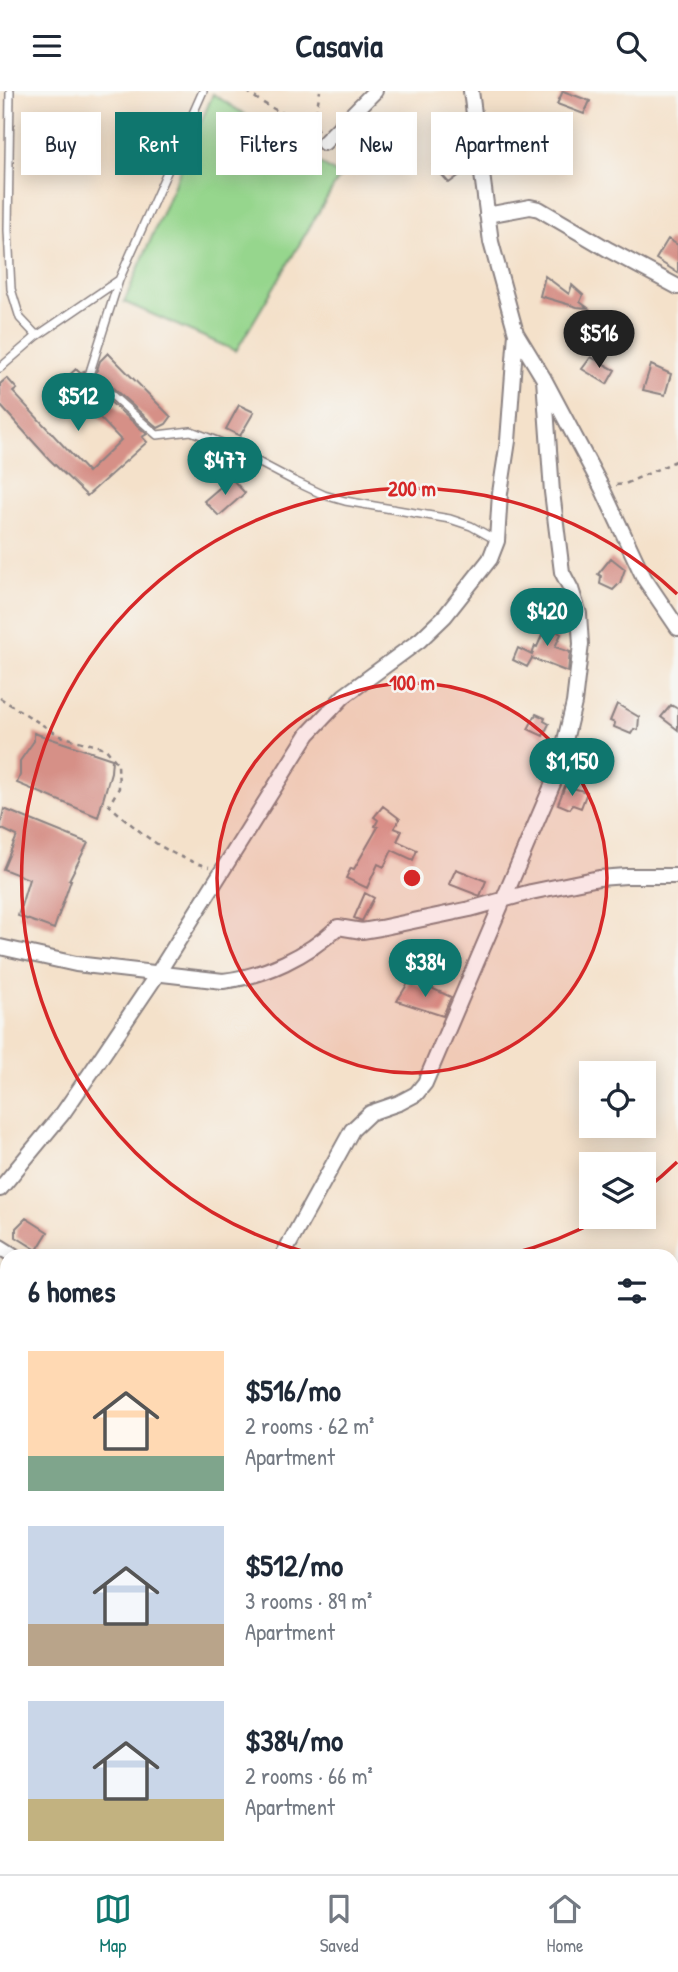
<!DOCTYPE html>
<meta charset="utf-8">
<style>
:root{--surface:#fff;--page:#f6f6f7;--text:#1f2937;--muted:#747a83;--line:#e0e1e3;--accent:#0f766e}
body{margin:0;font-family:"Patrick Hand",sans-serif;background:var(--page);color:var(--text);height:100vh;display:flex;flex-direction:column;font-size:26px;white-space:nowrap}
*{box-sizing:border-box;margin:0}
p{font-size:23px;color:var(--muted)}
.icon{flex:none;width:38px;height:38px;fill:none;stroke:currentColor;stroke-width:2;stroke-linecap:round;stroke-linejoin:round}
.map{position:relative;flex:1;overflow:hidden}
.details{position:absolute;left:0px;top:1158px;width:679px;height:625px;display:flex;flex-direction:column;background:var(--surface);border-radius:21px 21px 0 0;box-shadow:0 4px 18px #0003}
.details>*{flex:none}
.banner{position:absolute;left:21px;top:21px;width:637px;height:63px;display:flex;gap:14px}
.controls{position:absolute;left:579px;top:970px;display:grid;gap:14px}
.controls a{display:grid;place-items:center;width:77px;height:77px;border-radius:0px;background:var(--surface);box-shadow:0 4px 18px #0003;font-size:35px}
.price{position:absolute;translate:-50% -60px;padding:0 16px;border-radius:24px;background:var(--accent);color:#fff;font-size:23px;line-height:46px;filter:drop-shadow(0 2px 4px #0008)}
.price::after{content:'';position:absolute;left:50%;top:42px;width:21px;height:16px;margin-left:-10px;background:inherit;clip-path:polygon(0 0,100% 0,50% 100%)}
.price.selected{background:#222;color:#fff}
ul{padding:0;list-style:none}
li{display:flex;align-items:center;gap:21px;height:175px;padding:0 28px}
li span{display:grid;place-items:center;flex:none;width:196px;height:140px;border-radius:0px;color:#555}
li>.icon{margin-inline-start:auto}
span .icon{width:84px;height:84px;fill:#fffc;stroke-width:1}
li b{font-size:30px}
h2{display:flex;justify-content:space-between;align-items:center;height:84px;padding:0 28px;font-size:30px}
.tag{padding:0 24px;border-radius:0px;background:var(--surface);box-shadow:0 4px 18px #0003;font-size:24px;line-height:63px}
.tag.selected{background:var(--accent);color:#fff}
header{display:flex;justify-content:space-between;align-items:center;height:91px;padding:0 28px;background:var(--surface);font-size:32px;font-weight:800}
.dock{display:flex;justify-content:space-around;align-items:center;height:98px;border-top:2px solid var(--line);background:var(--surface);font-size:19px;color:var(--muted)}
.dock a{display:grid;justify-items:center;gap:4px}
.dock .selected{color:var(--accent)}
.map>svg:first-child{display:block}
.grass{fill:#96d68d;stroke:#5c7c64;stroke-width:2}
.building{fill:#d69087}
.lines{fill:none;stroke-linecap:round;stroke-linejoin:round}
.lane-casing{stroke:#8b8282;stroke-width:10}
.street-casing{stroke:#8b8282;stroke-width:18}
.path{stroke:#8b8282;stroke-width:2.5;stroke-dasharray:5 5;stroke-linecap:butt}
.lane{stroke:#fff;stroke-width:7}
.street{stroke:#fff;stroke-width:14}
.ring{fill:none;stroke:#d62828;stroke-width:3.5}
.centre{fill:#d62828;stroke:#f6f6f2;stroke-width:3.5}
.ring-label{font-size:21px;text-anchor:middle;font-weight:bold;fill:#d62828;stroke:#f6f6f2;stroke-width:5;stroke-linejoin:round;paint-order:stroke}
</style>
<header><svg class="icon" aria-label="menu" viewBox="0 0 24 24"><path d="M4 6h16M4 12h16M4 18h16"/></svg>Casavia<svg class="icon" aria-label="search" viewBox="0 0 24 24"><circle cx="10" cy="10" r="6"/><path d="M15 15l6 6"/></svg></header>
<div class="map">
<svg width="678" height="1783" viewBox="0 0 678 1783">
<rect width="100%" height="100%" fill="#f6f6f2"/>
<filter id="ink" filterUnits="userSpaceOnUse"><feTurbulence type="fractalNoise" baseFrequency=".0143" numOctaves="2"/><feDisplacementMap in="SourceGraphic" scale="14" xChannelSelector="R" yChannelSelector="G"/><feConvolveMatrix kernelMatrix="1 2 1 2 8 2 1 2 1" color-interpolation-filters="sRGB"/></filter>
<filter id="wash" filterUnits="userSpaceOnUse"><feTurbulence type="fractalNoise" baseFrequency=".00686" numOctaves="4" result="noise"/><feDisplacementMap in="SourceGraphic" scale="28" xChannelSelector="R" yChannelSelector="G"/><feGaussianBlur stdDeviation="1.57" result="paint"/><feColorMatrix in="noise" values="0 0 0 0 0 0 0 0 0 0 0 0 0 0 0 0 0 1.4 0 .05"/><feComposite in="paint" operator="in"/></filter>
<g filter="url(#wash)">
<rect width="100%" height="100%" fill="#f4e1ca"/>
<!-- grass -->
<path class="grass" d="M 213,3 L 340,85 L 236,260 L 124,211 Z"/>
<g id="blocks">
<!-- building -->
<path class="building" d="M 563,0 L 590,10 L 584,23 L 557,13 Z
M 445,65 L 461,83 L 449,92 L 433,74 Z
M 668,148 L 678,154 L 678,182 L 656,168 Z
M 545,185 L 569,203 L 572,194 L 583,204 L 580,211 L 588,217 L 577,216 L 540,205 Z
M 597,221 L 629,232 L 619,255 L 602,249 L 604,247 L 601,249 L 589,244 Z
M 108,262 L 171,326 L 166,333 L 158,337 L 96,282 L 100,270 Z
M 591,266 L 615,279 L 607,293 L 582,278 Z
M 651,274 L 671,283 L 665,304 L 643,299 Z
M 76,278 L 80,282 L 84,280 L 85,289 L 147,343 L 142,346 L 147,351 L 87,405 L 49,368 L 0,314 L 0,293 L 7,287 L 17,298 L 13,301 L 88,381 L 121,349 L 64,289 Z
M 239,314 L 254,321 L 240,345 L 226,338 Z
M 231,387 L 245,402 L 219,425 L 204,410 Z
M 611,467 L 625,478 L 620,492 L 613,499 L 600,493 L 601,485 L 598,483 Z
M 551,522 L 560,527 L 555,539 L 561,543 L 555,556 L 570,561 L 568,581 L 532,567 L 527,576 L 513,569 L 518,557 L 532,564 L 535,555 L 537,556 L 546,535 L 544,534 Z
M 617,613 L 639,626 L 638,639 L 634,638 L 631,643 L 614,636 L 615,632 L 610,630 Z
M 671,614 L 678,618 L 678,639 L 661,626 Z
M 536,623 L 545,627 L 544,630 L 549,633 L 543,645 L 528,638 Z
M 34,642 L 112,668 L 111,681 L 98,726 L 17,692 L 20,684 L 20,670 L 34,650 Z
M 565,695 L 587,701 L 581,717 L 573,714 L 570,718 L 558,713 Z
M 383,715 L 400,728 L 394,737 L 402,740 L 397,750 L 417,759 L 413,769 L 392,759 L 384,776 L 378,773 L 367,797 L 346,787 L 351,777 L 354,778 L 378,736 L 375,735 L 378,729 L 374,726 Z
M 4,718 L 88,752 L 69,789 L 71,789 L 54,838 L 18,825 L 29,788 L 3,778 L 17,745 L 0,737 Z
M 456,778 L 486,790 L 480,805 L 449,793 Z
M 365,802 L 374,807 L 362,830 L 354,827 Z
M 410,889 L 427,899 L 429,896 L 451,906 L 443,925 L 397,910 Z
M 26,1127 L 48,1141 L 37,1159 L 16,1146 L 16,1137 Z"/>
</g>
</g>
<g filter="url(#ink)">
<use href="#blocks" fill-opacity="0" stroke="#8b8282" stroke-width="2"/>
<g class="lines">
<defs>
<path id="lane" d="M 10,0 L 8,139 L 11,198 L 20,227 L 37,245
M 203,0 L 119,189 L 89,284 L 157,344 L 191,340 L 222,352 L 294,390 L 324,404 L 345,410 L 450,428 L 471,435 L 496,449
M 0,277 L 37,245 L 119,189"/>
<path id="street" d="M 471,0 L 491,151 L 516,242 L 544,288 L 602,397 L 644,487 L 678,537
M 324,52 L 375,0
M 487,124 L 530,116 L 539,118 L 609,159 L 678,196
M 0,856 L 76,873 L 223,890 C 265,885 307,865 338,836 L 362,840 L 380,837 L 470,818 L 531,801 L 599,787 L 626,785 L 678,785
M 0,1098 L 63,1022 L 92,980 L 158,882 L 308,643 L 344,605 L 420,549 L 445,525 L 490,468 L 497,450 L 500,402 L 508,350 L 516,242
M 0,1156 L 16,1166
M 282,1166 L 352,1039 L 370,1022 L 399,1012 L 416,1003 L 425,992 L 557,683 L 574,612 L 581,553 L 579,523 L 571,498 L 562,481 L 552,401 L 544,288
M 0,1246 L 7,1247
M 485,1776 L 492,1783
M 213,1783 L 214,1776"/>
</defs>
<!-- lane casing -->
<use href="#lane" class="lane-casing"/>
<!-- street casing -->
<use href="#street" class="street-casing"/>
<!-- path -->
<path class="path" d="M 247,0 C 265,16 291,27 314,32 L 318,40
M 314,32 L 320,0
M 616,394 L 625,393 L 678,369
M 0,607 L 60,645 L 105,657 L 118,673 L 119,697 L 109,714 C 143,744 164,763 209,776
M 111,1783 L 131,1776"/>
<!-- lane -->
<use href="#lane" class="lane"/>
<!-- street -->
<use href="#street" class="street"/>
</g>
</g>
<!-- distance rings -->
<circle cx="412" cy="787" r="195" fill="#d62828" fill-opacity=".12"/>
<g class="ring">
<circle cx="412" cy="787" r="195"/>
<path d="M677 1071A389 389 0 0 1 646 1098M604 1126A389 389 0 0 1 503 1165M321 1165A389 389 0 1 1 677 503"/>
</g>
<circle cx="412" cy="787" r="10" class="centre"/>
<g class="ring-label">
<text x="412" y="405">200 m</text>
<text x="412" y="599">100 m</text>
</g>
</svg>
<div class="controls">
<a><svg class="icon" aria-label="locate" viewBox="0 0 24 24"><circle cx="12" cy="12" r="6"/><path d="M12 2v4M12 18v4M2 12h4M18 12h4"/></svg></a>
<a><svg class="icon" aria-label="layers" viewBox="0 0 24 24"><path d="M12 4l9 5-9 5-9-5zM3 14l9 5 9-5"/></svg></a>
</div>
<b class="price selected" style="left:599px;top:279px">$516</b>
<b class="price" style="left:78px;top:342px">$512</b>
<b class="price" style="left:225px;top:406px">$477</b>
<b class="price" style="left:547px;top:557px">$420</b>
<b class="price" style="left:572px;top:707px">$1,150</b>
<b class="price" style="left:425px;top:908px">$384</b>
<div class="banner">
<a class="tag">Buy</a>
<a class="tag selected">Rent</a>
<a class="tag">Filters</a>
<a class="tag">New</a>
<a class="tag">Apartment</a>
</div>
<section class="details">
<h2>6 homes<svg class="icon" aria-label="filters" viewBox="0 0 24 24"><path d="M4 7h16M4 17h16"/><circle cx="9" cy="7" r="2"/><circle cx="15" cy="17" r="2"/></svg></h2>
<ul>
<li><span style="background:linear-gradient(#ffd9b3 75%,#7fa58c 0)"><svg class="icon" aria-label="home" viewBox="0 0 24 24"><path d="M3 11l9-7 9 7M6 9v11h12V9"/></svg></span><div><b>$516/mo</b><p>2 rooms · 62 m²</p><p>Apartment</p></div></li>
<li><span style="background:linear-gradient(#c9d6e8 70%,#b9a48a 0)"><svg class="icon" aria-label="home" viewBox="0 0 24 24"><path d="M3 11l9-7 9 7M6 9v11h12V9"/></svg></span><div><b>$512/mo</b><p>3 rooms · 89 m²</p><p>Apartment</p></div></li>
<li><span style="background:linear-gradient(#c9d6e8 70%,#c2b280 0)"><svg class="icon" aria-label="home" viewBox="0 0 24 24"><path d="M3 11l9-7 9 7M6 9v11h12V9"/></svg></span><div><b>$384/mo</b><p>2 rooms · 66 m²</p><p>Apartment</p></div></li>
</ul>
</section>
</div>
<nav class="dock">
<a class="selected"><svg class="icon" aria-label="map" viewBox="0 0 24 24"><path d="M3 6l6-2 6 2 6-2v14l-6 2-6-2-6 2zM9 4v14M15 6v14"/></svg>Map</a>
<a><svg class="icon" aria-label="saved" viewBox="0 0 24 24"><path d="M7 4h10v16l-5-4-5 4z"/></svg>Saved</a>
<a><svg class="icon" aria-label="home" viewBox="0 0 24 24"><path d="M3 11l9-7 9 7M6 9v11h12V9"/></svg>Home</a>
</nav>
